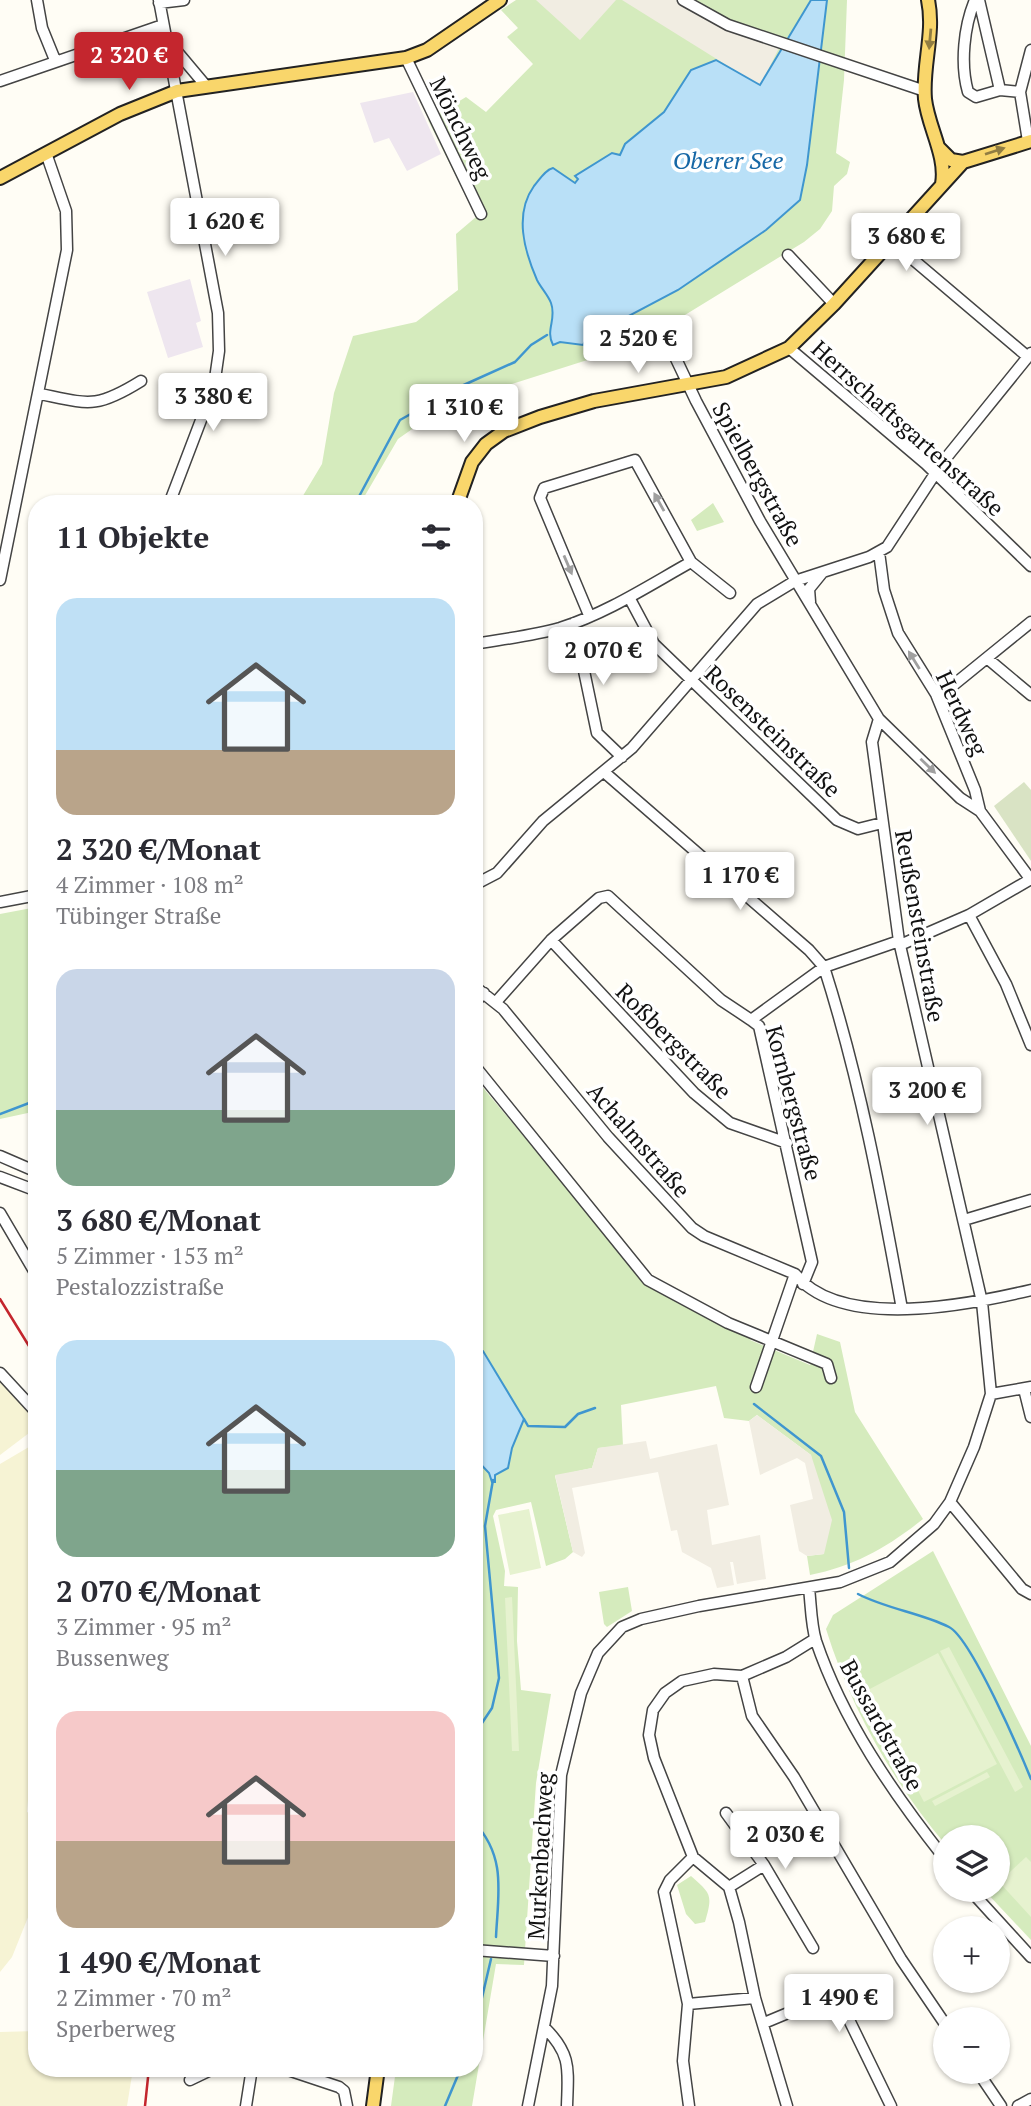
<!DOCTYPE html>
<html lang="de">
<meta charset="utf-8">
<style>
:root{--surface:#fff;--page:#f2f2f3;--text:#2b2b33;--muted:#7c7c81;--accent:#c4262e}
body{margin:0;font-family:"PT Serif",serif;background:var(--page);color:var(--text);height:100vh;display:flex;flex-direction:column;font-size:26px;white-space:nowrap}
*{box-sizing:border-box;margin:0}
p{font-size:23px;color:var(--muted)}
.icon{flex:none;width:38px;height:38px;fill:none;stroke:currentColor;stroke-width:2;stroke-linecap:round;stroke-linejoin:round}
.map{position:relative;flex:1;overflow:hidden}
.panel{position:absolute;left:28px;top:495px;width:455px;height:1582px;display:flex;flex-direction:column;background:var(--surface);border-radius:28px;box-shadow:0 2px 5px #0004}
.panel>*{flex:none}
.buttons{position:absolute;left:933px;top:1825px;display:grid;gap:14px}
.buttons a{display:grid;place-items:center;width:77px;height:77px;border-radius:50%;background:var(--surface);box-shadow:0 2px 5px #0004;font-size:35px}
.price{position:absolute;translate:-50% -60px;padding:0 16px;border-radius:7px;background:#fff;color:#222;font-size:23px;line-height:46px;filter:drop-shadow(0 2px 4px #0008)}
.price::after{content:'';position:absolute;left:50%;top:42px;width:21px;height:16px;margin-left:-10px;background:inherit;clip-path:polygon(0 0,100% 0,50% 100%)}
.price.active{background:var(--accent);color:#fff}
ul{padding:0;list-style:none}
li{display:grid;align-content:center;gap:14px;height:371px;padding:0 28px}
li span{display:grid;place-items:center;height:217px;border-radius:21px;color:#555}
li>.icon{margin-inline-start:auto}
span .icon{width:126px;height:126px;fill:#fffc;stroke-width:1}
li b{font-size:30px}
h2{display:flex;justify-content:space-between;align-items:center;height:84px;padding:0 28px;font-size:30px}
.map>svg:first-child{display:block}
.industrial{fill:#eee6ef}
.farmland{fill:#f6f3d4}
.green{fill:#d5ebbd}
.cemetery{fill:#d9e3c4}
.pitch{fill:#e6f2cf}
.plaza{fill:#f1ede2}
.water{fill:#b9e0f7;stroke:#3f96cf;stroke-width:2}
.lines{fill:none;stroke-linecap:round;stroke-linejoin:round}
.stream{stroke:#3f96cf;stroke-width:2.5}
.minor-casing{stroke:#444;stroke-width:13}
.major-casing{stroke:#222;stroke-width:16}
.minor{stroke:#fff;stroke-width:10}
.major{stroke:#f9d66b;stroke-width:12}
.rail{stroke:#c4262e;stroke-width:2.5}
.oneway{fill:#917d42}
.oneway2{fill:#a0a0a0}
.labels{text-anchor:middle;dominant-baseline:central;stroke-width:7;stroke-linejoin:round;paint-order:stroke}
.street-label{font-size:23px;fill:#111;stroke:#fff}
.water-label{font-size:24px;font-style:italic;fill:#1768a6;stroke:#fff}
</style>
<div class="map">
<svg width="1031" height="2106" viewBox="0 0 1031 2106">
<rect width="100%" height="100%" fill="#fffdf5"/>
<!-- industrial -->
<path class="industrial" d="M 413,92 L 441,154 L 407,171 L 389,138 L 374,143 L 360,103 Z
M 190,279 L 201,321 L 196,323 L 203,347 L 168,358 L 147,292 Z"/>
<!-- farmland -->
<path class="farmland" d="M 0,1381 L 37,1422 L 37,1427 L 0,1455 Z
M 34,1444 L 37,1455 L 37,1727 L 34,1730 L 27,1812 L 37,1817 L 37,1895 L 12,1957 L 0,1972 L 0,1464 Z
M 37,2031 L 37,2068 L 133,2069 L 127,2106 L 0,2106 L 0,2032 Z"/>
<!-- green -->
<path class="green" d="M 516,0 L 847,0 L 844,80 L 836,153 L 850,162 L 847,174 L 834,186 L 832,211 L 820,229 L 804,242 L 667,326 L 603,355 L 484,393 L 425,420 L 398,439 L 360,504 L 298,504 L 322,464 L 334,393 L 353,336 L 416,322 L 458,290 L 456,234 L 476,217 L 428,120 L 466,97 L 486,112 L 533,64 L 507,37 L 518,28 L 501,10 Z
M 713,503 L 724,522 L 697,531 L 691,520 Z
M 37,907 L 37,1111 L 0,1119 L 0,914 Z
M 474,1077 L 646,1282 L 754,1337 L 750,1340 L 810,1365 L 817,1334 L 840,1342 L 855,1412 L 923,1519 C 888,1547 855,1566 810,1575 L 807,1556 L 824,1554 L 811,1455 L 757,1415 L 749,1421 L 724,1418 L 716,1386 L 621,1405 L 623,1446 L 598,1448 L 592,1468 L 555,1476 L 573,1552 L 565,1559 L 546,1566 L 531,1502 L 496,1510 L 493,1516 L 505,1571 L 504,1586 L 518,1587 L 517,1641 L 521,1690 L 551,1694 L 536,1783 L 524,1965 L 496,1964 L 472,2106 L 391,2106 L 396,2069 L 474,2068 L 474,1699 L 479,1698 L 474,1666 Z
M 933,1551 L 1031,1746 L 1031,1940 L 984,1890 L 998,1890 L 998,1838 L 945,1838 L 945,1844 C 893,1782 850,1707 826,1629 L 833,1615 Z
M 628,1587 L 632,1611 L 607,1627 L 604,1624 L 599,1592 Z
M 691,1876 C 711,1894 713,1894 705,1922 L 695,1924 L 686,1914 L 677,1885 Z"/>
<!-- cemetery -->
<path class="cemetery" d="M 1024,782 L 1031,790 L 1031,861 L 994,806 Z"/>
<!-- pitch -->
<path class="pitch" d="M 529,1509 L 541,1568 L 510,1575 L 498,1515 Z
M 512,1597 L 519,1751 L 512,1751 L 505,1598 Z
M 949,1647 L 1023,1787 L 1015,1792 L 940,1651 Z
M 938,1653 L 997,1764 L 924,1802 L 866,1691 Z
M 987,1772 L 990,1777 L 935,1806 L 932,1801 Z
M 1026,1857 L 1031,1862 L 1031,1917 L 999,1882 Z"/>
<!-- plaza -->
<path class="plaza" d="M 536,0 L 616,0 L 580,40 Z
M 622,0 L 680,0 L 781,44 L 760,86 Z
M 757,1415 L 811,1455 L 832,1520 L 824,1554 L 807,1556 L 799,1551 L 790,1505 L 813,1499 L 805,1463 L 797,1458 L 760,1475 L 749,1421 Z
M 646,1441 L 650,1459 L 717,1444 L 729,1505 L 707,1510 L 712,1545 L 760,1535 L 766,1579 L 737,1584 L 733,1562 L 730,1562 L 734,1585 L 717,1588 L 711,1568 L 682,1552 L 677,1530 L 671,1531 L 658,1472 L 572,1488 L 585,1553 L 582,1557 L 573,1552 L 555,1475 L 592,1468 L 598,1448 Z"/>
<!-- water -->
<path class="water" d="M 811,0 L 827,0 L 807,165 L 800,200 L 766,230 L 678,290 L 587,338 L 583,345 L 560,342 L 553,345 C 545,330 557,319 551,303 C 548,295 541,288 537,280 C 524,250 514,214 534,186 C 540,179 545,170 553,168 L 575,183 L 578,179 L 575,176 L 612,153 L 620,155 L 625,144 L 664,112 L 691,70 L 716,60 L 760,85 Z
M 474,1348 L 483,1351 L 524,1419 L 512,1448 L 508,1468 L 495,1475 L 495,1482 L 492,1482 L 489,1473 L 474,1457 Z"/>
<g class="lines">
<!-- stream -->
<path class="stream" d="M 355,504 L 400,420 L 457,388 L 515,362 L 531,345 L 547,335
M 0,1114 L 37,1100
M 754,1404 L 821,1456 L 844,1512 L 849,1568
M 524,1419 L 528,1426 L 565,1427 L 578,1414 L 595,1408
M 858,1594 C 887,1609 921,1613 949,1627 C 971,1638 1020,1752 1031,1779
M 474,1735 L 492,1708 L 499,1678 L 485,1526 L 493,1480
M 474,1822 C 507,1857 498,1894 496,1937
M 474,2032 L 491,1959
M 445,2106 L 461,2068"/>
<defs>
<path id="minor" d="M 37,0 L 42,28 L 55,60
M 159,0 L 218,313 L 219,351 L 214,386 L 169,504
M 683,0 L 728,25 L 925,91
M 975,0 C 964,26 960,64 968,92 L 976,97 L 1000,90
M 979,0 L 1000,90 L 1020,92
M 159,3 L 184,0
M 169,42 L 206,86
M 406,58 L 481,214
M 0,81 L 163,25
M 1028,141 L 1020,92 L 1031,50
M 890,240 L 1028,357
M 788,255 L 834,304
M 660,325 L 696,401 L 760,521 L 879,719 L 960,798 L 980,811
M 789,348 L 926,464 L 1031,566
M 40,394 C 89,404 96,409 141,381
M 879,552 L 884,590 L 898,633 L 936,694 L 975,790 L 980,811 L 1031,880
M 0,580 L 67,250 L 66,211 L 46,153
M 630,599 L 654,644 L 837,820 L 858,829 L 882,823
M 810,602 L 809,589 L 822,573
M 589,615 L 540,498 L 544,488 L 635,460 L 691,562 L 730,593
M 574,623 L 597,733 L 622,757
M 474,644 C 503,639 532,636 560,628 C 607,613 648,586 691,562
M 988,659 L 1031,695
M 936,694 L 951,687 L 1031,622
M 604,772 L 809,950 L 824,967 L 899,941
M 474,885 L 497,873 L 543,821 L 632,748 L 757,604 L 795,581 L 869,557 L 887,547 L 942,463 L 1031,353
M 0,902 L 37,895
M 969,915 L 1006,984 L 1031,1045
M 551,940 L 694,1093 L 730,1123 L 787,1143
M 900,945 L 969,915 L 1031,879
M 474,986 L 503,1009 L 608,1137 L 692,1228 L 704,1236 L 795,1274 C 841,1331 968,1305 1031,1290
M 496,1002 L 551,940 L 599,898 L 608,896 L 721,1000 L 751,1020
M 474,1003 L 484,993
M 474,1065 L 648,1280 L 728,1323 L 827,1364 L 831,1378
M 0,1156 L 37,1172
M 0,1177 L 37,1191
M 0,1213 L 37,1276
M 964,1220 L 1031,1200
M 803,1284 L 812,1262 L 759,1026 L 751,1020 L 824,967 C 860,1080 881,1193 902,1309
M 0,1373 L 37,1413
M 756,1387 L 795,1274
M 1024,1389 L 1031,1417
M 991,1394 L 1031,1387
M 950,1502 L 1022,1589 L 1031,1594
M 809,1588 C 811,1605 811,1625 816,1641 C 843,1721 893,1793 945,1859
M 742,1676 L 752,1716 L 794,1777 L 901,1959 L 945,2024
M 726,1813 L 764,1865 L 813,1948
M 729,1887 L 764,1865
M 970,1890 L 1031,1957
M 474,1950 L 554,1956
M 688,2004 L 664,1892 L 670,1880 L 693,1857
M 764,2023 L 836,1993 L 891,2106
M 545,2028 C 572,2055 568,2070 567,2106
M 282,2068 L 339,2087 L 344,2091 L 347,2106
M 978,2072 L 1001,2106
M 190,2080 L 215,2068
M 246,2106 L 252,2068
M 528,2106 L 552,1986 L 561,1775 L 581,1693 L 598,1653 L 622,1627 L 641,1619 L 699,1606 L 840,1582 L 890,1562 L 934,1524 L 950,1502 L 974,1447 L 991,1394 L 982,1302 L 899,941 L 872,742 L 879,719
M 689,2106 L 683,2061 L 688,2004 L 755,1998
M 787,2106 L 755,1998 L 739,1922 L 729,1887 L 693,1857 L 654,1758 L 649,1735 L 653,1710 L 665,1693 L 682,1681 L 714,1674 L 742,1676 L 786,1657 L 815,1639
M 1018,2106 L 1031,2099"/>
<path id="major" d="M 928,0 C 935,33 922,66 925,99 C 928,127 947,156 942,184
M 938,147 L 951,160 L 963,162 L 1031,141
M 0,178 L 120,114 L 177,91 L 406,58 L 427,50 L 500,0
M 457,504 L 472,462 L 486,444 L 504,431 L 540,417 L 594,401 L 726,377 L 789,348 L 834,304 L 963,162
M 474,750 L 474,857
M 373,2106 L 378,2068"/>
</defs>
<!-- minor casing -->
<use href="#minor" class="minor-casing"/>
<!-- major casing -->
<use href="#major" class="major-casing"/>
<!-- minor -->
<use href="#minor" class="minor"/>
<!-- major -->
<use href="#major" class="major"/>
<!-- rail -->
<path class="rail" d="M 0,1299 L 37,1359
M 145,2106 L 149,2068"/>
</g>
<!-- one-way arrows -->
<defs><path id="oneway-solid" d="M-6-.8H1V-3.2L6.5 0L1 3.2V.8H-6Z" transform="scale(1.75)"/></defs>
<g class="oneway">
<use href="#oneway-solid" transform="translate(930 39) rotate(95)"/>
<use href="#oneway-solid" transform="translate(995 151) rotate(-18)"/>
</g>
<g class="oneway2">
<use href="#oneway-solid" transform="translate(659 502) rotate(-119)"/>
<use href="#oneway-solid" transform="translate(568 565) rotate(67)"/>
<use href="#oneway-solid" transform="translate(914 660) rotate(-122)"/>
<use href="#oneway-solid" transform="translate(928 766) rotate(44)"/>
</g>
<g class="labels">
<!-- street labels -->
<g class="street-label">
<text transform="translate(461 128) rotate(64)">Mönchweg</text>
<text transform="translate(908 428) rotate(42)">Herrschaftsgartenstraße</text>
<text transform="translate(758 474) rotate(61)">Spielbergstraße</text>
<text transform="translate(962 713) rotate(65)">Herdweg</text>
<text transform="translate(773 731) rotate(44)">Rosensteinstraße</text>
<text transform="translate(920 926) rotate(80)">Reußensteinstraße</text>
<text transform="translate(674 1041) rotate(45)">Roßbergstraße</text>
<text transform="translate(794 1103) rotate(75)">Kornbergstraße</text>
<text transform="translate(639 1140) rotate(49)">Achalmstraße</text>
<text transform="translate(882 1725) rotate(61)">Bussardstraße</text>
<text transform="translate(540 1856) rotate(-87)">Murkenbachweg</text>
</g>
<!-- water labels -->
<g class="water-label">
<text x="728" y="160">Oberer See</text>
</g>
</g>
</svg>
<div class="buttons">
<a><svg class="icon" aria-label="layers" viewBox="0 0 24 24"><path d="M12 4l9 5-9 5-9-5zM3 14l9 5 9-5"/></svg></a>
<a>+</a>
<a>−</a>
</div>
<b class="price active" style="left:129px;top:92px">2 320 €</b>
<b class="price" style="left:225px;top:258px">1 620 €</b>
<b class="price" style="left:906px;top:273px">3 680 €</b>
<b class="price" style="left:638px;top:375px">2 520 €</b>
<b class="price" style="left:213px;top:433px">3 380 €</b>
<b class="price" style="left:464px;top:444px">1 310 €</b>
<b class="price" style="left:603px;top:687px">2 070 €</b>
<b class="price" style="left:740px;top:912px">1 170 €</b>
<b class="price" style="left:927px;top:1127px">3 200 €</b>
<b class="price" style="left:785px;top:1871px">2 030 €</b>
<b class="price" style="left:839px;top:2034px">1 490 €</b>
<section class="panel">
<h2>11 Objekte<svg class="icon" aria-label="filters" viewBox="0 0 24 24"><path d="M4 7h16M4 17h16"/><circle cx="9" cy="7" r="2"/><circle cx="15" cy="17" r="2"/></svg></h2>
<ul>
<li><span style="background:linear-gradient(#bfe0f5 70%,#b9a48a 0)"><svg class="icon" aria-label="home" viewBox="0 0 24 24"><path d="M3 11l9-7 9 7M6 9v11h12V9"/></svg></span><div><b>2 320 €/Monat</b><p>4 Zimmer · 108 m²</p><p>Tübinger Straße</p></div></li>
<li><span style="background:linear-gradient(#c9d6e8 65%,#7fa58c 0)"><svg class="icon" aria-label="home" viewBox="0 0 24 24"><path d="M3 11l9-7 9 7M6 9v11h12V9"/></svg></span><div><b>3 680 €/Monat</b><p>5 Zimmer · 153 m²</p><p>Pestalozzistraße</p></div></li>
<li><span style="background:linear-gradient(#bfe0f5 60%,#7fa58c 0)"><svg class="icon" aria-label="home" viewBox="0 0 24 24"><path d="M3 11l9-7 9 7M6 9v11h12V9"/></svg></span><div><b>2 070 €/Monat</b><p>3 Zimmer · 95 m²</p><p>Bussenweg</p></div></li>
<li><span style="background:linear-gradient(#f6c9c9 60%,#b9a48a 0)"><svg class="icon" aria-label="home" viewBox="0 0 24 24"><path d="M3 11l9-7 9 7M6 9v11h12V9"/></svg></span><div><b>1 490 €/Monat</b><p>2 Zimmer · 70 m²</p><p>Sperberweg</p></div></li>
</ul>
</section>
</div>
